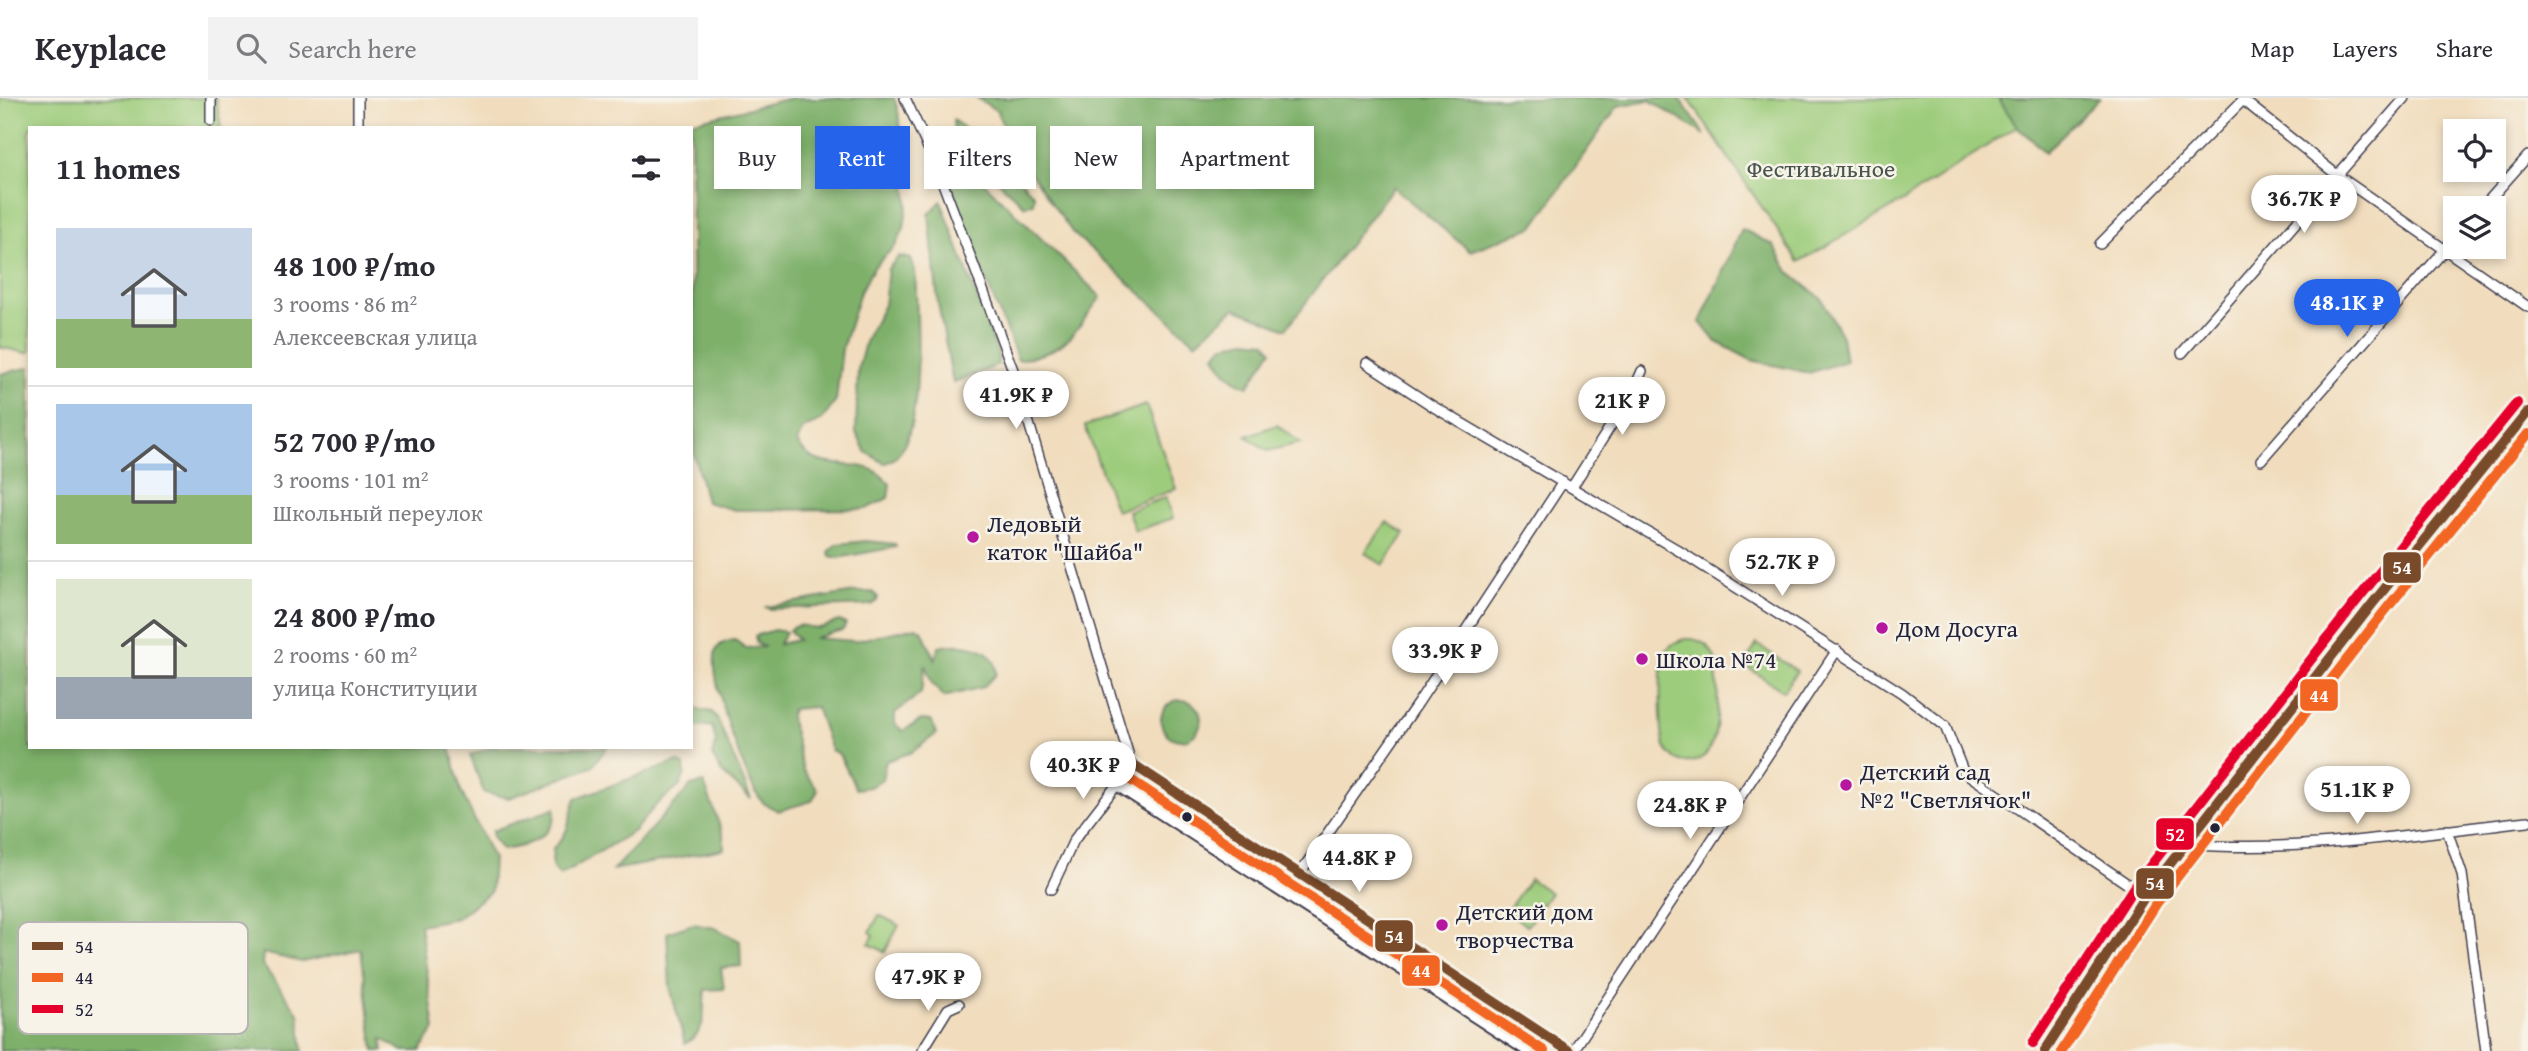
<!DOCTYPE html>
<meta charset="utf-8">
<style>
:root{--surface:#fff;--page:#f2f2f3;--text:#2b2b33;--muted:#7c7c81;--line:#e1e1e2;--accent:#2563eb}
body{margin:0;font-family:"Gentium Book Plus",serif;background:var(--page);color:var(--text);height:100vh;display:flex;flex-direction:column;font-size:26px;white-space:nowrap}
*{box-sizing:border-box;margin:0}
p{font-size:23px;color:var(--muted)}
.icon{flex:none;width:38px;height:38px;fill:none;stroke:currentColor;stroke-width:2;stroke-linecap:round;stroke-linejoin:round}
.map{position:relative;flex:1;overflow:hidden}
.sheet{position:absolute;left:28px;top:28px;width:665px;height:623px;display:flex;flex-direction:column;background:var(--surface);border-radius:0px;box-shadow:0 4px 10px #0003}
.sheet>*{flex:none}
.top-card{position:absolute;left:714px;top:28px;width:665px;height:63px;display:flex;gap:14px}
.fabs{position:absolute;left:2443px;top:21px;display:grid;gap:14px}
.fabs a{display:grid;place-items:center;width:63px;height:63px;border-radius:0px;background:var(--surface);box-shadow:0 4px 10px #0003;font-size:35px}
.price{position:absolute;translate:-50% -60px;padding:0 16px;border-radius:24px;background:#fff;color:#222;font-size:23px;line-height:46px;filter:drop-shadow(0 2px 4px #0008)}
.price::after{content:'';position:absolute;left:50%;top:42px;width:21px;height:16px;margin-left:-10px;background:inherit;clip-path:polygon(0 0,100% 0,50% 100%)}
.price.selected{background:var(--accent);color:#fff}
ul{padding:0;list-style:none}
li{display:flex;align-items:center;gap:21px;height:175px;padding:0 28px}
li+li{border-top:2px solid var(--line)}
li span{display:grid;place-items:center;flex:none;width:196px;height:140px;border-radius:0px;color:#555}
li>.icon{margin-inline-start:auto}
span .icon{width:84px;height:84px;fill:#fffc;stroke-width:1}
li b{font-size:30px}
h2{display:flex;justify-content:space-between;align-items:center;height:84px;padding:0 28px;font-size:30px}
.chip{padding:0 24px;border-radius:0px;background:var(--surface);box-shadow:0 4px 10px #0003;font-size:24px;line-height:63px}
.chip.selected{background:var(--accent);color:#fff}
header{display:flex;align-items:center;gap:42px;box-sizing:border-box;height:98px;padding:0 35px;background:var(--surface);border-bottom:2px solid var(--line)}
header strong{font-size:33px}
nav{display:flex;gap:38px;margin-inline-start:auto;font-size:24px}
.search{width:490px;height:63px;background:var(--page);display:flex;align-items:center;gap:18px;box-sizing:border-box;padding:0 24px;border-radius:0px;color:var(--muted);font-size:26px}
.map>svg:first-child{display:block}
.green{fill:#9dcc7b;stroke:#60775b;stroke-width:2}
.forest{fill:#7eb06b;stroke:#506953;stroke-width:2}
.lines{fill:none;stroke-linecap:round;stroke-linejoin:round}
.minor-casing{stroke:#413e4e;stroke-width:12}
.tertiary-casing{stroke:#413e4e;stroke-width:14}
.minor{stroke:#fff;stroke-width:9}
.tertiary{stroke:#fff;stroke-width:10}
.bus-1-casing{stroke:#f7f3e8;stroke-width:16}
.bus-2-casing{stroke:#f7f3e8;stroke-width:16}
.bus-3-casing{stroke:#f7f3e8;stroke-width:16}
.bus-1{stroke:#7a4b2a;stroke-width:10}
.bus-2{stroke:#f26522;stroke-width:10}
.bus-3{stroke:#e4002b;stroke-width:10}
.poi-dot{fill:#b5179e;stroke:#f7f3e8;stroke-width:2.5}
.bus-dot{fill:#22223b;stroke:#f7f3e8;stroke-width:2.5}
.labels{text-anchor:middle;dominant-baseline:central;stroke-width:5;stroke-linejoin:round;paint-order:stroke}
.park-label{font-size:24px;fill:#47554e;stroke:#f7f3e8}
.poi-label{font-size:24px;fill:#22223b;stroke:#f7f3e8;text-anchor:start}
.key{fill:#f7f3e8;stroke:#b7b4b4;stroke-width:2}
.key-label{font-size:19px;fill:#22223b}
.line-badge{stroke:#f7f3e8;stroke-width:2.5}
.badge-label{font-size:19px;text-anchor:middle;font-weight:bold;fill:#fff}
</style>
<header>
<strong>Keyplace</strong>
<div class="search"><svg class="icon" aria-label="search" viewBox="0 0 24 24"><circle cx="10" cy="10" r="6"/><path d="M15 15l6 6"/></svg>Search here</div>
<nav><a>Map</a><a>Layers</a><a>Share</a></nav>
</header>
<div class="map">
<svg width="2528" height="953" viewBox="0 0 2528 953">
<rect width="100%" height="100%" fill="#f7f3e8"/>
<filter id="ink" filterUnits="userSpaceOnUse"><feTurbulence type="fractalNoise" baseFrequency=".0143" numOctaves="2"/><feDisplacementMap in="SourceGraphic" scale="14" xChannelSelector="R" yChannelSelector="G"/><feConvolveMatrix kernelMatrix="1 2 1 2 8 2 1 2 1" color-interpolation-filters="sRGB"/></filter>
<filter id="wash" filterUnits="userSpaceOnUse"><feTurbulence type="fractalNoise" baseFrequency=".00686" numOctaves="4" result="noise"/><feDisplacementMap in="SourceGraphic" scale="28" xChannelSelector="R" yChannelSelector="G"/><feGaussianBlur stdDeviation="1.57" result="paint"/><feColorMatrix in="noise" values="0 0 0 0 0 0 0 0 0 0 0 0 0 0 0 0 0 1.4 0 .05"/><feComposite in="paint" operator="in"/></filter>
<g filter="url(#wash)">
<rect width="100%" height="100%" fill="#f1ddbd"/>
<!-- green -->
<path class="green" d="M 0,0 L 216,0 L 221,30 L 30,30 L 30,254 L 26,255 L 0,249 Z
M 1688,0 L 1998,0 L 2017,28 L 1903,103 L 1799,164 Z
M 1146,307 L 1176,391 L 1116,413 L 1085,328 Z
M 1277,327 L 1300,345 L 1268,353 L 1246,338 Z
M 1166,399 L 1173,420 L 1135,433 L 1128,413 Z
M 1387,424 L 1405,436 L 1383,467 L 1365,455 Z
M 1685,541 C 1701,540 1711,548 1716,563 C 1717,589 1726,661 1691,664 C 1682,665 1673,661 1667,653 C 1659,642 1659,570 1664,557 C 1668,548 1676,543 1685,541 Z
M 1757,546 L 1797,573 L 1783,593 L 1744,567 Z
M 1151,688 L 1277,769 L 1271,778 L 1145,697 Z
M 1283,775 L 1399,850 L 1395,857 L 1278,781 Z
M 1530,781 L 1550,795 L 1527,828 L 1507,813 Z
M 879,817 L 899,827 L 885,854 L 869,846 L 874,837 L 870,834 Z
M 1402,853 L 1542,947 L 1538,953 L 1398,860 Z"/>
<!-- forest -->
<path class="forest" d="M 791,0 L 894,0 L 898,12 L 908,103 L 904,130 L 896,147 L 874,169 L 860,194 L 842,251 L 836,303 L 821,323 L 803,331 L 797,344 C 814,375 847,361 873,372 C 879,374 885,382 890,386 L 888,400 L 866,411 L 735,412 L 706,404 L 694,356 L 691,30 L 666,30 Z
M 977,0 L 1679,0 L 1705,37 L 1649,2 L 1618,8 L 1533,129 L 1470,153 L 1393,89 L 1286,231 L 1235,210 L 1196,245 L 1072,134 L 1010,45 L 997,13 Z
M 1998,0 L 2100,0 L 2045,54 L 2017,28 Z
M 953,22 L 989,47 L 1034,97 L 1033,105 L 1025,108 L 988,74 L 987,57 C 973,51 970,40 954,36 Z
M 939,65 L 958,65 L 977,78 L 1101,199 C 1071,237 1070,253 1018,262 Z
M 941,103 L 998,256 L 998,267 L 953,285 L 938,205 L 929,116 Z
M 1742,131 L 1773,147 L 1790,175 L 1822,201 L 1842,239 L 1846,263 L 1809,275 L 1751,262 L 1715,243 L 1700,224 Z
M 899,158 L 911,161 L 915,172 C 916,207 930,357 884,365 L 866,354 L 856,335 L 858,271 L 866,241 L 884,207 L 888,171 Z
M 1246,242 L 1265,244 L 1272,252 L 1248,288 C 1232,283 1222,272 1215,257 L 1222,248 Z
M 30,269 L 30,649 L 450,649 L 461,693 L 493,761 L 491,793 L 457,820 L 420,827 L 435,931 L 420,953 L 403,953 L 382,941 L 383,953 L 374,953 L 361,851 L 302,864 L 263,855 L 262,866 L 299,916 L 303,953 L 0,953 L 0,276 Z
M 866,443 L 895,446 L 896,449 L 838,460 L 830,458 L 829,454 L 837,446 Z
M 855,494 L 872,494 L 878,499 L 877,503 L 871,507 L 769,511 L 766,509 Z
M 839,523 L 846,526 L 843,532 L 814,540 L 855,543 L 916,529 L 922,532 L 935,562 L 939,549 C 960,544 997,546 996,576 L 983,589 L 944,599 L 932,586 L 925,567 L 921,595 L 895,615 L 895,626 L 903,633 L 921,622 L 932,623 L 936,636 L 912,654 L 886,663 L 882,681 L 870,689 L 856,691 L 839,656 L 831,652 L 816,609 L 792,611 L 790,618 L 803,672 L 818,692 L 812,703 L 778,713 C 771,708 764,708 760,701 C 743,677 711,585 715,557 C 716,546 725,543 735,542 L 746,550 L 765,549 L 757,546 L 755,538 L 774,532 L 786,534 L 779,546 L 798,542 L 789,532 C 800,524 805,529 817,530 C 825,530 832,525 839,523 Z
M1161 622a20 20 0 1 1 40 0a20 20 0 1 1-40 0Z
M 691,610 L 712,614 L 717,620 L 751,701 L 722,675 L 712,658 L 716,644 L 712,628 L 691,629 Z
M 493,649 L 607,649 L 592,669 L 509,700 L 484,695 L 470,657 Z
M 677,664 L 684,667 L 685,676 L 680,688 L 656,707 L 634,733 L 560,778 L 552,769 L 553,750 C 571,735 568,720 576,700 Z
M 704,685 L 723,737 L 724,751 L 613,772 L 691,688 Z
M 555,710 C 557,738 526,749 502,752 L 493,740 L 492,733 Z
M 693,826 L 715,830 L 740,843 L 741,868 L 721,870 L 724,891 L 705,892 C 702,916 709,932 685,946 L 670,889 L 667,835 Z"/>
</g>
<g filter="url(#ink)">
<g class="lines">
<defs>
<path id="minor" d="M 905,0 L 936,67 L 1013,272 L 1131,665
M 2243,2 L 2337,77 L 2528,209
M 211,23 L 211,0
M 358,25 L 358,0
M 2482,110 L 2528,58
M 2100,146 L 2245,0
M 2182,255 L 2405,0
M 1367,265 L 1434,309 L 1676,451 L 1902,595 L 1945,628 L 1963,673 L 2145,798
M 2261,362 L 2455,140
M 1572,389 L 1634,291 L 1642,273
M 2447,732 L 2462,776 L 2486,953
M 2185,746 C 2301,756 2413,735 2528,723
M 1300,775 L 1418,605 L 1563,384
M 1051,791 L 1074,742 L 1119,684
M 922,953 L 948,911 L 959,906
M 1573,953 L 1837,552"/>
<path id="tertiary" d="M 1528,953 L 1120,689 L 1119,684 L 1131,665 L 1569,953
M 2045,953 L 2145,798 L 2373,505 L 2528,314"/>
</defs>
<!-- minor casing -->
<use href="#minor" class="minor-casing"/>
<!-- tertiary casing -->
<use href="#tertiary" class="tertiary-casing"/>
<!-- minor -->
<use href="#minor" class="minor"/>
<!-- tertiary -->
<use href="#tertiary" class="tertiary"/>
<defs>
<path id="bus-1" d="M 1131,665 L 1569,953
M 2045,953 L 2145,798 L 2373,505 L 2528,314"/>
<path id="bus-2" d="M 1123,677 L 1544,953
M 2062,953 L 2156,806 L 2384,514 L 2528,336"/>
<path id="bus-3" d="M 2033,945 L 2134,789 L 2362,496 L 2517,305"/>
</defs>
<!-- bus-1 casing -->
<use href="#bus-1" class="bus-1-casing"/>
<!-- bus-2 casing -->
<use href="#bus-2" class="bus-2-casing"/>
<!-- bus-3 casing -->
<use href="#bus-3" class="bus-3-casing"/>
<!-- bus-1 -->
<use href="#bus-1" class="bus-1"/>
<!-- bus-2 -->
<use href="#bus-2" class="bus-2"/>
<!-- bus-3 -->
<use href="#bus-3" class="bus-3"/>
</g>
</g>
<!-- markers -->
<g class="poi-dot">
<circle cx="973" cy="439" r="7"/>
<circle cx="1882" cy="530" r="7"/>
<circle cx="1642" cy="561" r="7"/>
<circle cx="1846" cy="687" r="7"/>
<circle cx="1442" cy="827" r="7"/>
</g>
<g class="bus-dot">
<circle cx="1187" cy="719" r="6"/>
<circle cx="2215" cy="730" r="6"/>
</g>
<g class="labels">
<!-- park labels -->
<g class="park-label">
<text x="1821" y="70">Фестивальное</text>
</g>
<!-- poi labels -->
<g class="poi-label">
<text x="987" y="425">Ледовый<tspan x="987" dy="28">каток "Шайба"</tspan></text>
<text x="1896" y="530">Дом Досуга</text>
<text x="1656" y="561">Школа №74</text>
<text x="1860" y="673">Детский сад<tspan x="1860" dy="28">№2 "Светлячок"</tspan></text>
<text x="1456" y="813">Детский дом<tspan x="1456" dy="28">творчества</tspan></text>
</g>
</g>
<!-- legend -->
<rect x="18" y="824" width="230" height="112" rx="10" class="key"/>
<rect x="32" y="844" width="31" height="8" fill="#7a4b2a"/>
<rect x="32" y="875" width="31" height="9" fill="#f26522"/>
<rect x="32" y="907" width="31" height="8" fill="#e4002b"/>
<g class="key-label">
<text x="75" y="855">54</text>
<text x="75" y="886">44</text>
<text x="75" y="918">52</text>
</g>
<g class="line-badge">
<rect x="2382" y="453" width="40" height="33" rx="7" fill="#7a4b2a"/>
<rect x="2299" y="580" width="40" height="34" rx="7" fill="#f26522"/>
<rect x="2155" y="719" width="40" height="34" rx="7" fill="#e4002b"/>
<rect x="2135" y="769" width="40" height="33" rx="7" fill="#7a4b2a"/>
<rect x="1374" y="821" width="40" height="34" rx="7" fill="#7a4b2a"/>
<rect x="1401" y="856" width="40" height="33" rx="7" fill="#f26522"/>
</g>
<g class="badge-label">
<text x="2402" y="476">54</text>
<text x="2319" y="604">44</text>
<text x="2175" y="743">52</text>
<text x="2155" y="792">54</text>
<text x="1394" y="845">54</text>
<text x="1421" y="879">44</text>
</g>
</svg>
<div class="fabs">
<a><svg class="icon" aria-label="locate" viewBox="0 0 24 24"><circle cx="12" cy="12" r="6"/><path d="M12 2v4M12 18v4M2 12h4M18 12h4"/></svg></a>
<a><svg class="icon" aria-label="layers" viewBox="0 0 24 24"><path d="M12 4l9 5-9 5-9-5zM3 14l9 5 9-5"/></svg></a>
</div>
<b class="price" style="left:2304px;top:137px">36.7K ₽</b>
<b class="price selected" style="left:2347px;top:241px">48.1K ₽</b>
<b class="price" style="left:1016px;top:333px">41.9K ₽</b>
<b class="price" style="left:1622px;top:339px">21K ₽</b>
<b class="price" style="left:1782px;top:500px">52.7K ₽</b>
<b class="price" style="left:1445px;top:589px">33.9K ₽</b>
<b class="price" style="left:1083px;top:703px">40.3K ₽</b>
<b class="price" style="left:2357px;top:728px">51.1K ₽</b>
<b class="price" style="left:1690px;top:743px">24.8K ₽</b>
<b class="price" style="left:1359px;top:796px">44.8K ₽</b>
<b class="price" style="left:928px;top:915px">47.9K ₽</b>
<div class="top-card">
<a class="chip">Buy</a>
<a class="chip selected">Rent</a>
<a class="chip">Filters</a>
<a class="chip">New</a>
<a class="chip">Apartment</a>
</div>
<section class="sheet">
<h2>11 homes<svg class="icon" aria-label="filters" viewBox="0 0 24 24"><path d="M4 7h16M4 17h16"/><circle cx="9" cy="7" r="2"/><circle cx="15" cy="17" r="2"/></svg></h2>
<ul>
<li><span style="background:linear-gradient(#c9d6e8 65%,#8fb573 0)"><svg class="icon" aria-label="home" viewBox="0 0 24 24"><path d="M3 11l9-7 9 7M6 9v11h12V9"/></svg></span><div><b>48 100 ₽/mo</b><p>3 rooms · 86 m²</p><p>Алексеевская улица</p></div></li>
<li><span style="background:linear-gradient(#a9c7e8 65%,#8fb573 0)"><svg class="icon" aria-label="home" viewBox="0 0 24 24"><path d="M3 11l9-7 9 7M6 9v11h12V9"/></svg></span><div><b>52 700 ₽/mo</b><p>3 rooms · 101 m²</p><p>Школьный переулок</p></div></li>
<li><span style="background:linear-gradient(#dfe7d0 70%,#9aa5b1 0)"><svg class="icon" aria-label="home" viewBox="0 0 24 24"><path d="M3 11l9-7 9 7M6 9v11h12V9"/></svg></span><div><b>24 800 ₽/mo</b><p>2 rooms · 60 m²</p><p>улица Конституции</p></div></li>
</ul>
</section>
</div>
